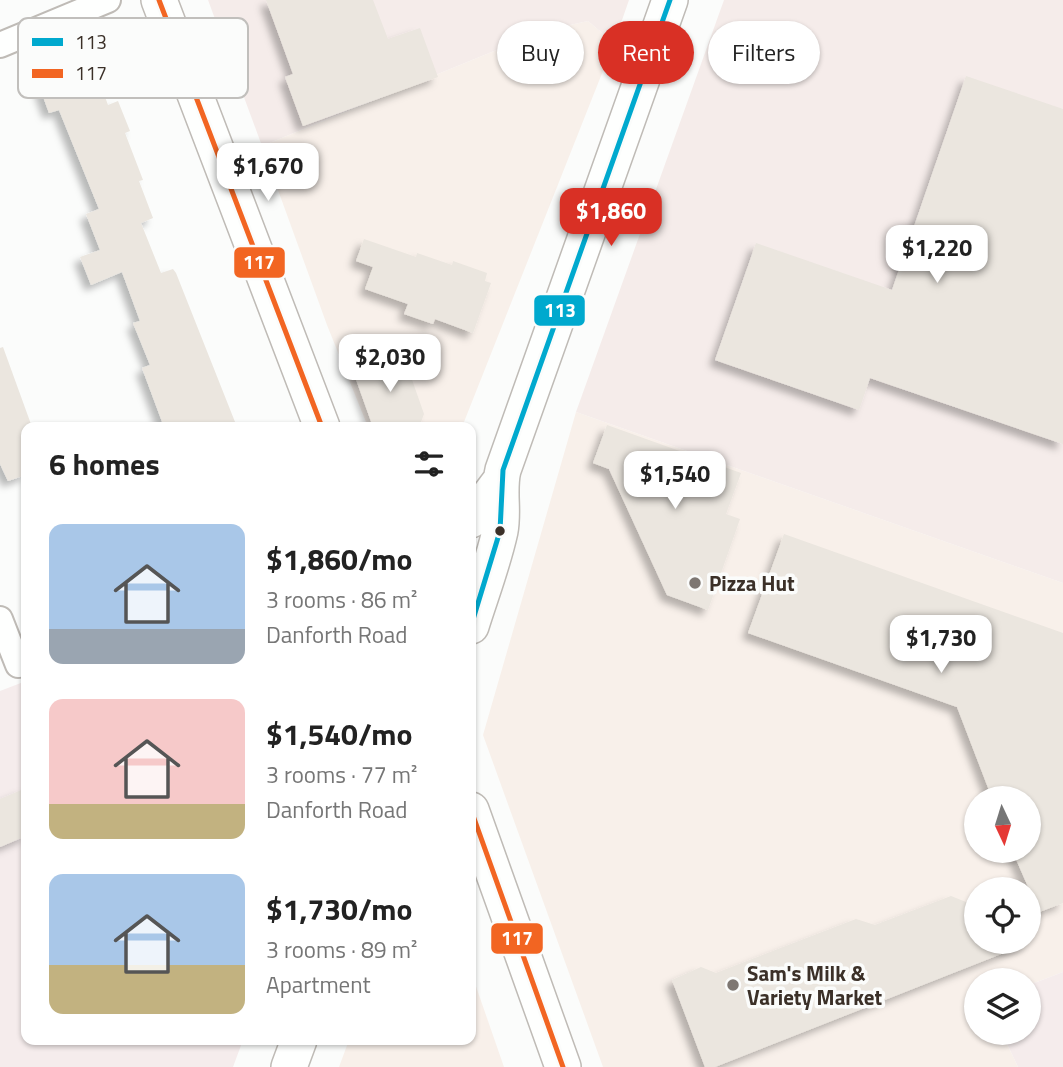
<!DOCTYPE html>
<meta charset="utf-8">
<style>
:root{--surface:#fff;--page:#f2f2f2;--text:#222;--muted:#767676;--accent:#d93025}
body{margin:0;font-family:"Titillium Web",sans-serif;background:var(--page);color:var(--text);height:100vh;display:flex;flex-direction:column;font-size:26px;white-space:nowrap}
*{box-sizing:border-box;margin:0}
p{font-size:23px;color:var(--muted)}
.icon{flex:none;width:38px;height:38px;fill:none;stroke:currentColor;stroke-width:2;stroke-linecap:round;stroke-linejoin:round}
.map{position:relative;flex:1;overflow:hidden}
.panel{position:absolute;left:21px;top:422px;width:455px;height:623px;display:flex;flex-direction:column;background:var(--surface);border-radius:14px;box-shadow:0 2px 5px #0004}
.panel>*{flex:none}
.hud{position:absolute;left:497px;top:21px;width:460px;height:63px;display:flex;gap:14px}
.needle{width:46px;rotate:176deg}
.buttons{position:absolute;left:964px;top:786px;display:grid;gap:14px}
.buttons a{display:grid;place-items:center;width:77px;height:77px;border-radius:50%;background:var(--surface);box-shadow:0 2px 5px #0004;font-size:35px}
.price{position:absolute;translate:-50% -60px;padding:0 16px;border-radius:14px;background:#fff;color:#222;font-size:23px;line-height:46px;filter:drop-shadow(0 2px 4px #0008)}
.price::after{content:'';position:absolute;left:50%;top:42px;width:21px;height:16px;margin-left:-10px;background:inherit;clip-path:polygon(0 0,100% 0,50% 100%)}
.price.current{background:var(--accent);color:#fff}
ul{padding:0;list-style:none}
li{display:flex;align-items:center;gap:21px;height:175px;padding:0 28px}
li span{display:grid;place-items:center;flex:none;width:196px;height:140px;border-radius:14px;color:#555}
li>.icon{margin-inline-start:auto}
span .icon{width:84px;height:84px;fill:#fffc;stroke-width:1}
li b{font-size:30px}
h2{display:flex;justify-content:space-between;align-items:center;height:84px;padding:0 28px;font-size:30px}
.pill{padding:0 24px;border-radius:32px;background:var(--surface);box-shadow:0 2px 5px #0004;font-size:24px;line-height:63px}
.pill.current{background:var(--accent);color:#fff}
.map>svg:first-child{display:block}
.built{fill:#f8f0ea;fill-rule:evenodd}
.industrial{fill:#f5ecea}
.education{fill:#f5ecec}
.building{fill:#ebe6df;filter:url(#shadow)}
.lines{fill:none;stroke-linecap:round;stroke-linejoin:round}
.street-casing{stroke:#bfbbb6;stroke-width:28}
.secondary-casing{stroke:#bfbbb6;stroke-width:38}
.street{stroke:#fefffe;stroke-width:24}
.secondary{stroke:#fefffe;stroke-width:35}
.bus-1-casing{stroke:#fbfcfb;stroke-width:10}
.bus-2-casing{stroke:#fbfcfb;stroke-width:10}
.bus-1{stroke:#00a9ce;stroke-width:5}
.bus-2{stroke:#f26522;stroke-width:5}
.bus-dot{fill:#3b3028;stroke:#fbfcfb;stroke-width:2.5}
.poi-dot{fill:#7e7772;stroke:#fbfcfb;stroke-width:2.5}
.labels{text-anchor:middle;dominant-baseline:central;stroke-width:7;stroke-linejoin:round;paint-order:stroke}
.poi-label{font-size:21px;font-weight:bold;fill:#3b3028;stroke:#fbfcfb;text-anchor:start}
.key{fill:#fbfcfb;stroke:#c1bfbc;stroke-width:2}
.key-label{font-size:19px;fill:#3b3028}
.line-badge{stroke:#fbfcfb;stroke-width:2.5}
.badge-label{font-size:19px;text-anchor:middle;font-weight:bold;fill:#fff}
</style>
<div class="map">
<svg width="1063" height="1067" viewBox="0 0 1063 1067">
<defs>
<filter id="shadow"><feDropShadow dx="-6" dy="6" stdDeviation="3.5" flood-color="#0004"/></filter>
</defs>
<rect width="100%" height="100%" fill="#fbfcfb"/>
<!-- built -->
<path class="built" d="M 588,21 L 614,43 L 462,427 L 368,427 L 327,325 L 262,146 L 543,31 Z
M 576,412 L 1063,583 L 1063,972 L 1029,985 L 1029,980 L 976,980 L 976,1032 L 1002,1033 L 1018,1067 L 603,1067 L 483,735 ZM 976,798 L 1029,798 L 1029,850 L 976,850 ZM 976,889 L 1029,889 L 1029,942 L 976,942 Z
M 471,972 L 504,1067 L 339,1067 L 349,1040 L 471,1040 Z"/>
<!-- industrial -->
<path class="industrial" d="M 208,0 L 629,0 L 614,43 L 588,21 L 543,31 L 262,146 Z
M 724,0 L 1063,0 L 1063,583 L 576,412 Z"/>
<!-- education -->
<path class="education" d="M 26,681 L 26,1040 L 243,1040 L 233,1067 L 0,1067 L 0,691 Z
M 1063,972 L 1063,1067 L 1018,1067 L 1002,1033 L 1029,1032 L 1029,985 Z"/>
<!-- building -->
<path class="building" d="M 266,0 L 373,0 L 388,39 L 420,28 L 438,77 L 303,126 L 285,77 L 293,74 Z
M 92,61 L 108,105 L 118,101 L 130,131 L 125,133 L 143,180 L 139,181 L 153,218 L 141,223 L 161,273 L 173,269 L 176,273 L 237,427 L 164,427 L 142,368 L 150,365 L 133,323 L 140,321 L 122,272 L 91,285 L 80,257 L 100,250 L 86,214 L 99,209 L 59,110 L 49,113 L 37,80 Z
M 966,76 L 1063,109 L 1063,444 L 870,378 L 859,410 L 715,360 L 756,243 L 892,290 Z
M 364,239 L 416,257 L 417,253 L 452,265 L 453,261 L 487,273 L 485,281 L 491,283 L 473,333 L 435,319 L 433,324 L 404,314 L 408,304 L 365,289 L 373,267 L 356,261 Z
M 3,347 L 32,427 L 26,427 L 26,475 L 8,481 L 0,464 L 0,348 Z
M 403,354 L 424,414 L 419,427 L 373,427 L 353,371 Z
M 607,425 L 741,473 L 726,514 L 740,519 L 708,610 L 667,595 L 609,469 L 593,463 Z
M 784,534 L 1063,633 L 1063,903 L 1029,916 L 1029,889 L 1012,850 L 1029,850 L 1029,798 L 992,798 L 957,707 L 748,633 Z
M 26,788 L 26,836 L 0,847 L 0,799 Z
M 951,896 L 976,906 L 976,942 L 1029,942 L 1029,943 L 715,1067 L 705,1067 L 672,980 L 701,967 L 716,973 L 856,919 L 875,925 Z"/>
<g class="lines">
<defs>
<path id="street" d="M 0,45 L 108,0
M 0,619 L 18,665"/>
<path id="secondary" d="M 159,0 L 322,427
M 471,520 L 501,480
M 471,626 C 481,594 493,563 500,531 C 504,511 498,490 503,470 L 670,0
M 471,810 L 563,1067
M 289,1067 L 299,1040"/>
</defs>
<!-- street casing -->
<use href="#street" class="street-casing"/>
<!-- secondary casing -->
<use href="#secondary" class="secondary-casing"/>
<!-- street -->
<use href="#street" class="street"/>
<!-- secondary -->
<use href="#secondary" class="secondary"/>
<defs>
<path id="bus-1" d="M 471,626 L 500,531 L 503,470 L 670,0"/>
<path id="bus-2" d="M 159,0 L 322,427
M 471,810 L 563,1067"/>
</defs>
<!-- bus-1 casing -->
<use href="#bus-1" class="bus-1-casing"/>
<!-- bus-2 casing -->
<use href="#bus-2" class="bus-2-casing"/>
<!-- bus-1 -->
<use href="#bus-1" class="bus-1"/>
<!-- bus-2 -->
<use href="#bus-2" class="bus-2"/>
</g>
<!-- markers -->
<circle class="bus-dot" cx="500" cy="531" r="6"/>
<g class="poi-dot">
<circle cx="695" cy="583" r="7"/>
<circle cx="733" cy="985" r="7"/>
</g>
<g class="labels">
<!-- poi labels -->
<g class="poi-label">
<text x="709" y="583">Pizza Hut</text>
<text x="747" y="973">Sam's Milk &amp;<tspan x="747" dy="24">Variety Market</tspan></text>
</g>
</g>
<!-- legend -->
<rect x="18" y="18" width="230" height="80" rx="10" class="key"/>
<rect x="32" y="38" width="31" height="8" fill="#00a9ce"/>
<rect x="32" y="69" width="31" height="9" fill="#f26522"/>
<g class="key-label">
<text x="75" y="49">113</text>
<text x="75" y="80">117</text>
</g>
<g class="line-badge">
<rect x="233" y="246" width="53" height="33" rx="7" fill="#f26522"/>
<rect x="533" y="294" width="53" height="33" rx="7" fill="#00a9ce"/>
<rect x="490" y="922" width="54" height="33" rx="7" fill="#f26522"/>
</g>
<g class="badge-label">
<text x="259" y="269">117</text>
<text x="560" y="317">113</text>
<text x="517" y="945">117</text>
</g>
</svg>
<div class="buttons">
<a><svg class="needle" viewBox="-14 -14 28 28"><path d="M0-13l5 13h-10z" fill="#e53935"/><path d="M0 13l5-13h-10z" fill="#767676"/></svg></a>
<a><svg class="icon" aria-label="locate" viewBox="0 0 24 24"><circle cx="12" cy="12" r="6"/><path d="M12 2v4M12 18v4M2 12h4M18 12h4"/></svg></a>
<a><svg class="icon" aria-label="layers" viewBox="0 0 24 24"><path d="M12 4l9 5-9 5-9-5zM3 14l9 5 9-5"/></svg></a>
</div>
<b class="price" style="left:268px;top:203px">$1,670</b>
<b class="price current" style="left:611px;top:248px">$1,860</b>
<b class="price" style="left:937px;top:285px">$1,220</b>
<b class="price" style="left:390px;top:394px">$2,030</b>
<b class="price" style="left:675px;top:511px">$1,540</b>
<b class="price" style="left:941px;top:675px">$1,730</b>
<div class="hud">
<a class="pill">Buy</a>
<a class="pill current">Rent</a>
<a class="pill">Filters</a>
</div>
<section class="panel">
<h2>6 homes<svg class="icon" aria-label="filters" viewBox="0 0 24 24"><path d="M4 7h16M4 17h16"/><circle cx="9" cy="7" r="2"/><circle cx="15" cy="17" r="2"/></svg></h2>
<ul>
<li><span style="background:linear-gradient(#a9c7e8 75%,#9aa5b1 0)"><svg class="icon" aria-label="home" viewBox="0 0 24 24"><path d="M3 11l9-7 9 7M6 9v11h12V9"/></svg></span><div><b>$1,860/mo</b><p>3 rooms · 86 m²</p><p>Danforth Road</p></div></li>
<li><span style="background:linear-gradient(#f6c9c9 75%,#c2b280 0)"><svg class="icon" aria-label="home" viewBox="0 0 24 24"><path d="M3 11l9-7 9 7M6 9v11h12V9"/></svg></span><div><b>$1,540/mo</b><p>3 rooms · 77 m²</p><p>Danforth Road</p></div></li>
<li><span style="background:linear-gradient(#a9c7e8 65%,#c2b280 0)"><svg class="icon" aria-label="home" viewBox="0 0 24 24"><path d="M3 11l9-7 9 7M6 9v11h12V9"/></svg></span><div><b>$1,730/mo</b><p>3 rooms · 89 m²</p><p>Apartment</p></div></li>
</ul>
</section>
</div>
